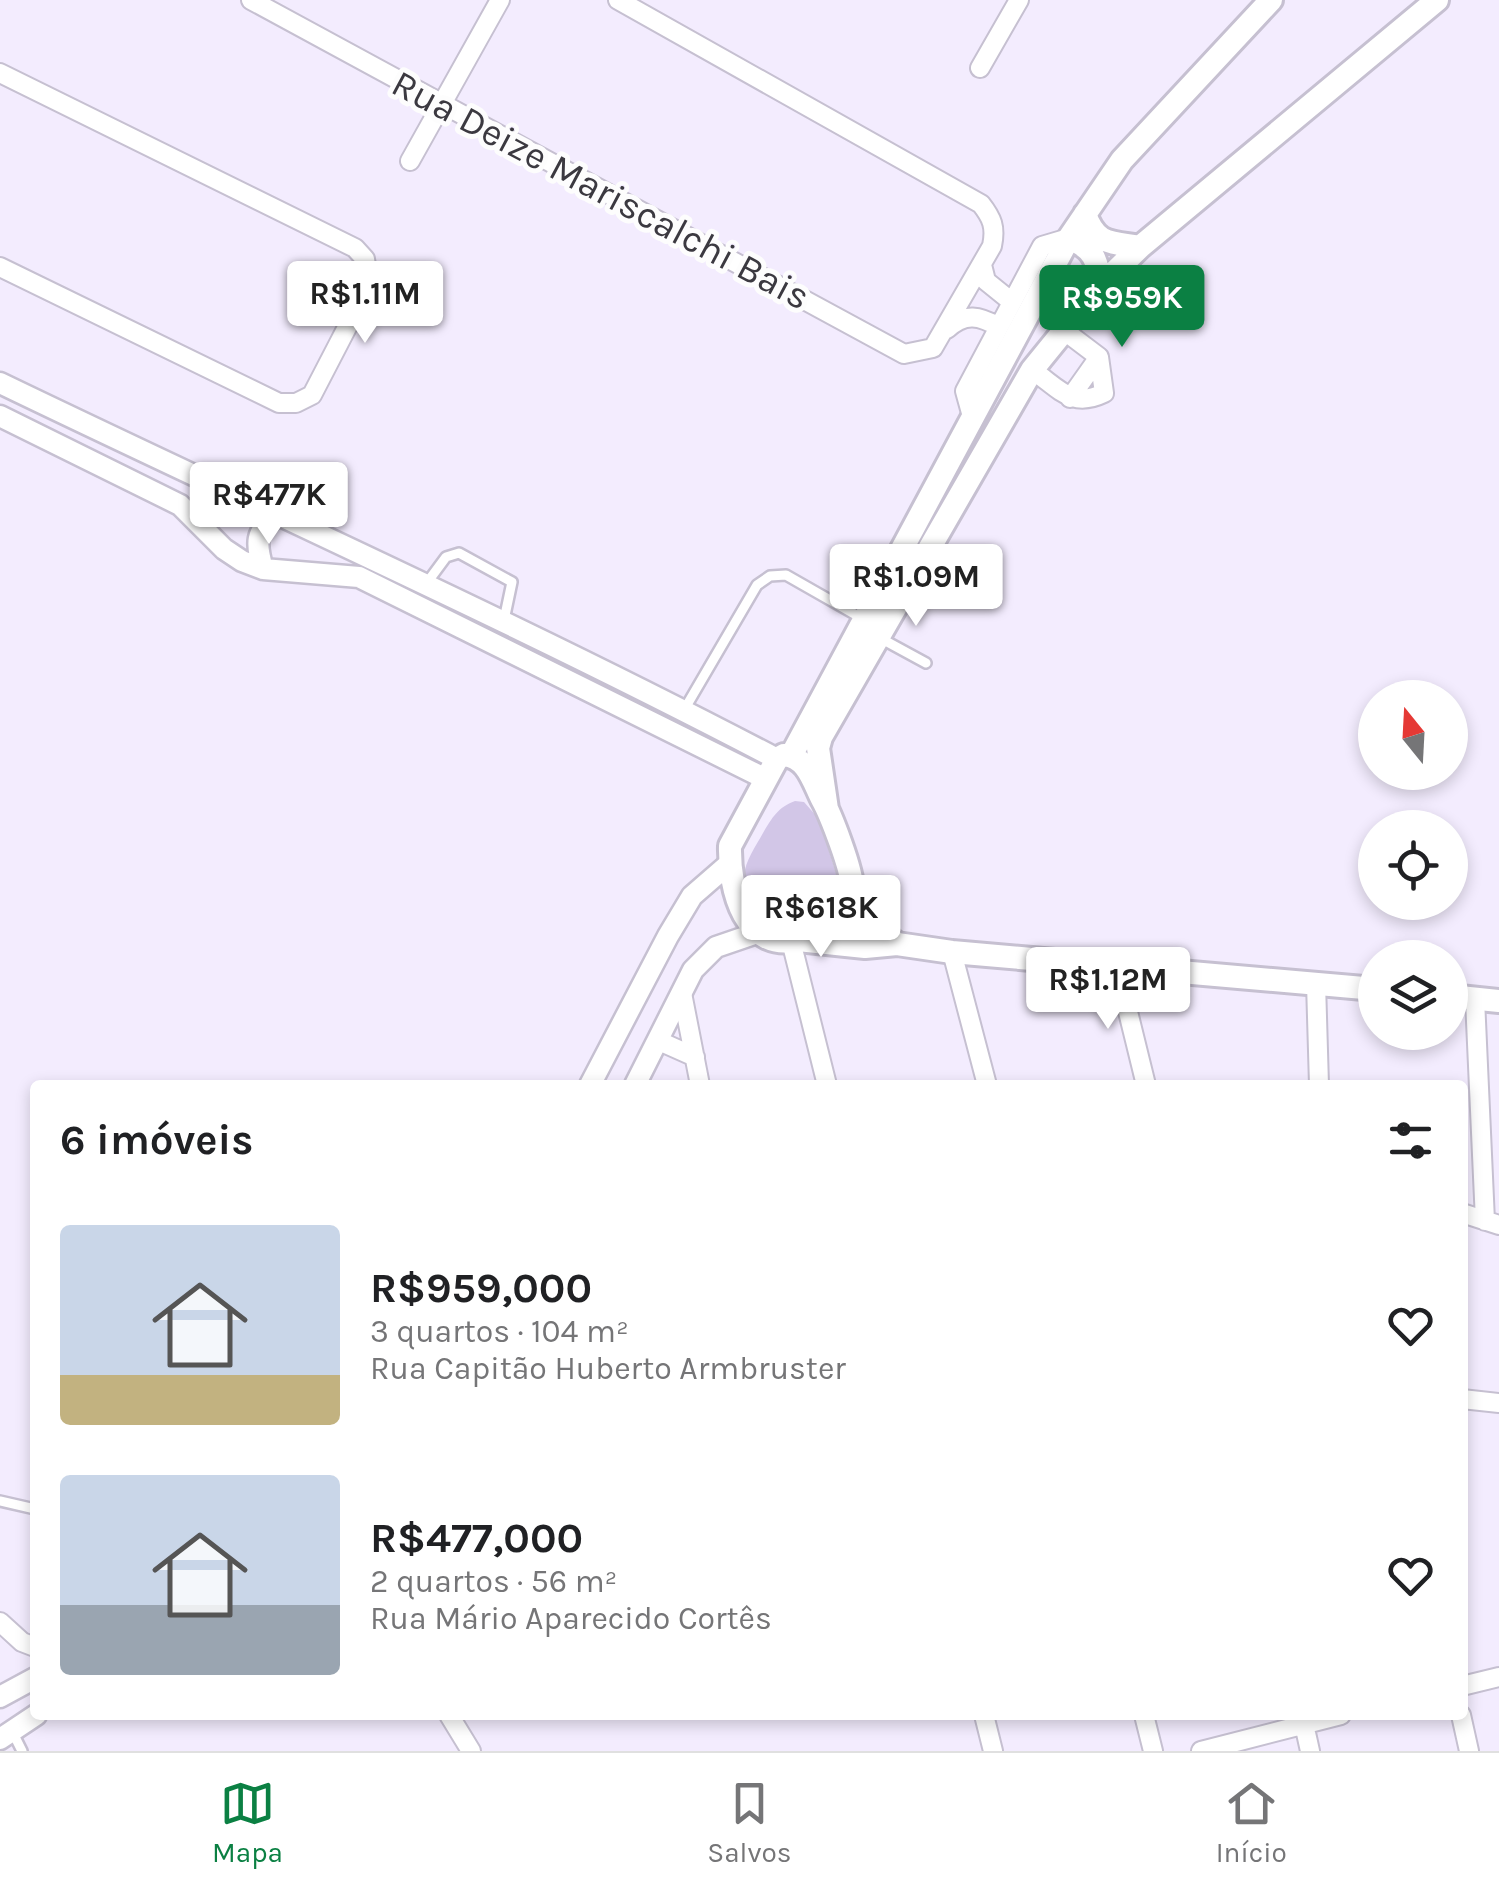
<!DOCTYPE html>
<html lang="pt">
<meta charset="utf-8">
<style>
:root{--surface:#fff;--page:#f6f6f6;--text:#202124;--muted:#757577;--line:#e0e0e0;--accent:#0b8043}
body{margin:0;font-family:Karla,sans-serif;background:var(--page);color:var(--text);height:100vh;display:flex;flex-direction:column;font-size:38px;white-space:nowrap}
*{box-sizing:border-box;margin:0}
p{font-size:32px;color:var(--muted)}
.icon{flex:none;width:55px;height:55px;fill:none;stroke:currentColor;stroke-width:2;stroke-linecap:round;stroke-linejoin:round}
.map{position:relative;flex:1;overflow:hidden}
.side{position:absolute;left:30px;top:1080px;width:1438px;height:640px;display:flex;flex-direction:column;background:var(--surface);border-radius:10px;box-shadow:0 5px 15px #0003}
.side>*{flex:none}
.needle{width:65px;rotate:342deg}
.tools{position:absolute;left:1358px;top:680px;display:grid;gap:20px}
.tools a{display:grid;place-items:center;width:110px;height:110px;border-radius:50%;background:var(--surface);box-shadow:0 5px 15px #0003;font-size:50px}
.price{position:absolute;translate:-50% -85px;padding:0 22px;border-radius:10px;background:#fff;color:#222;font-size:32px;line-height:65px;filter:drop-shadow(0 2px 5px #0008)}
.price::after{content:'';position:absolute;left:50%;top:60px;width:30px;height:22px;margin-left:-15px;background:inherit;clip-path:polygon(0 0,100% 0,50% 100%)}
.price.active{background:var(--accent);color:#fff}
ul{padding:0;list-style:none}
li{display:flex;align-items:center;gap:30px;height:250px;padding:0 30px}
li span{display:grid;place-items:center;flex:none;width:280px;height:200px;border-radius:10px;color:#555}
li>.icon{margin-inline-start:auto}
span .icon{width:120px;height:120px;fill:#fffc;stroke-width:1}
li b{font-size:42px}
h2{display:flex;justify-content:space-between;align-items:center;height:120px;padding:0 30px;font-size:42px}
.tab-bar{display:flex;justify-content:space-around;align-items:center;height:140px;border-top:2px solid var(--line);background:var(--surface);font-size:28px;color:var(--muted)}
.tab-bar a{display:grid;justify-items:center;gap:5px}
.tab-bar .active{color:var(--accent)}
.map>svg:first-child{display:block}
.green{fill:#d2c6e7}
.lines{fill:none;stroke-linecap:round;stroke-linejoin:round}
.service-casing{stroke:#c6c0d1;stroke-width:14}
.minor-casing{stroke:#c6c0d1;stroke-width:22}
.tertiary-casing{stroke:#c6c0d1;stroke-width:25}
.secondary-casing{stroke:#c6c0d1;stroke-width:28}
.service{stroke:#fff;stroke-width:9}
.minor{stroke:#fff;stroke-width:18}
.tertiary{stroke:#fff;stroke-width:20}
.secondary{stroke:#fff;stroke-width:22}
.labels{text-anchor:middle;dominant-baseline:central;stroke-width:10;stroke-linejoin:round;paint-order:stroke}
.street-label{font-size:38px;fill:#3b3940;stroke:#fdfdfd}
</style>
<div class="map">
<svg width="1499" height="1751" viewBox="0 0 1499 1751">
<rect width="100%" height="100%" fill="#f3ecfe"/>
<!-- green -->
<path class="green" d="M 795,801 L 804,802 L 819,819 L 840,886 C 822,928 771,951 749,899 C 746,891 743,884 744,876 C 745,861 756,846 763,833 C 772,818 778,807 795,801 Z"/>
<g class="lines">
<defs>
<path id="service" d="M 426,584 L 446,557 L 459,553 L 512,582 L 504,620
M 880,638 L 926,663
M 684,710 L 757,585 L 770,576 L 786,575 L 865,620
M 0,1501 L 35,1509
M 13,1733 L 22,1751"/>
<path id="minor" d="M 251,0 L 904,354 L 933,348 L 992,246 C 996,227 992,218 981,204 L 618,0
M 980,68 L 1019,0
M 0,73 L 355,248 L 365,259 L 369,285 L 312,395 L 296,403 L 279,403 L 0,267
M 410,161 L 500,0
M 982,265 L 986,281 L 1012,302
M 947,329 C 965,312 980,316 999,327
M 1032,370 C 1059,388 1071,409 1104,393 L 1099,357 L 1062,329
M 1070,398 L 1099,357
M 973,420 L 965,391 L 1042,246 L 1069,238
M 791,941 L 827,1085
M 952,952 L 987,1085
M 1117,967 L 1146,1085
M 1316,983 L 1319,1085
M 682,993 L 700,1085
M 1475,999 L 1485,1221
M 659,1041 L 695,1057
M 1462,1213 L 1499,1225
M 1462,1399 L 1499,1403
M 0,1622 L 22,1642 L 35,1647
M 1462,1686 L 1499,1677
M 449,1715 L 471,1751
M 984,1715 L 993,1751
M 1144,1715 L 1153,1751
M 1302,1715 L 1310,1751
M 1461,1715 L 1469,1751
M 1201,1751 L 1341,1715"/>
<path id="tertiary" d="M 0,383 C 259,508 522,625 777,759
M 0,416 L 180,505 L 224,549 L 242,561 L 263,569 L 359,577 L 766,779
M 263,569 C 256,545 254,531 277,516
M 590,1085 L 668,936 L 692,896 L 730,863
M 635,1085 L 693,970 L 716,947 L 757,933
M 0,1697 L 35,1678
M 0,1739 L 36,1715"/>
<path id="secondary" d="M 1085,214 C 1096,245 1110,242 1140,247
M 1069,238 C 1094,249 1097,259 1101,285
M 784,755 C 807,757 813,781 822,799 C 831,815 852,870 852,887 C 852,896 845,907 839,914 C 829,927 817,935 801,939 C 745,955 729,889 730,846 L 777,759 Z
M 791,756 L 1069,238 L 1122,160 L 1271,0
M 827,809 L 818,748 L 821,737 L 1032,370 L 1101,285 L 1140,247 L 1437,0
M 853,888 L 863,916 L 897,944
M 798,940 L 865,947 L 897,944 L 952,952 L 1375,989
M 1450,996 L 1499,1001"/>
</defs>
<!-- service casing -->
<use href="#service" class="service-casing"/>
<!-- minor casing -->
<use href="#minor" class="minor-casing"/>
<!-- tertiary casing -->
<use href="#tertiary" class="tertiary-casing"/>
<!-- secondary casing -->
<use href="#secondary" class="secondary-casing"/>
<!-- service -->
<use href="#service" class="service"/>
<!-- minor -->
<use href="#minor" class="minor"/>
<!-- tertiary -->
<use href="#tertiary" class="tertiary"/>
<!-- secondary -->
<use href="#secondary" class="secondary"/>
</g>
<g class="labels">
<!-- street labels -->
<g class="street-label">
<text transform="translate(601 190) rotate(28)">Rua Deize Mariscalchi Bais</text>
</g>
</g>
</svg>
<div class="tools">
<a><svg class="needle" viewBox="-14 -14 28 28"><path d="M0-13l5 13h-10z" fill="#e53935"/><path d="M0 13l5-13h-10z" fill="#757577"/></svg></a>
<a><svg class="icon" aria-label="locate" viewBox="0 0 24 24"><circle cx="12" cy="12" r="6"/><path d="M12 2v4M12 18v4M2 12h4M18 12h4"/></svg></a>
<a><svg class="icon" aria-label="layers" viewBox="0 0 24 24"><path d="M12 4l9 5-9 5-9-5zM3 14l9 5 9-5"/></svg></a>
</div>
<b class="price" style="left:365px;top:346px">R$1.11M</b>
<b class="price active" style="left:1122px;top:350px">R$959K</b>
<b class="price" style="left:269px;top:547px">R$477K</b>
<b class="price" style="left:916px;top:629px">R$1.09M</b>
<b class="price" style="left:821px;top:960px">R$618K</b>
<b class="price" style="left:1108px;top:1032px">R$1.12M</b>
<section class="side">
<h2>6 imóveis<svg class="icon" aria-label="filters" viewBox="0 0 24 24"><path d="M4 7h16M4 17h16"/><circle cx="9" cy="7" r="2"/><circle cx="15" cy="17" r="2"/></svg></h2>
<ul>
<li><span style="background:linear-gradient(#c9d6e8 75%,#c2b280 0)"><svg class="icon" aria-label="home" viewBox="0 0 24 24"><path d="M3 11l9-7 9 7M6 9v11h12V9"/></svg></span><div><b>R$959,000</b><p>3 quartos · 104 m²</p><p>Rua Capitão Huberto Armbruster</p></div><svg class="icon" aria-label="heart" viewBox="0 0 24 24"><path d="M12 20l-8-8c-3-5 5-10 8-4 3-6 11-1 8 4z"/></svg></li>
<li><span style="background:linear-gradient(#c9d6e8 65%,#9aa5b1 0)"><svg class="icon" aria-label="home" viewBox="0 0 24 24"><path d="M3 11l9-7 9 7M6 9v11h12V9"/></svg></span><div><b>R$477,000</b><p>2 quartos · 56 m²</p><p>Rua Mário Aparecido Cortês</p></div><svg class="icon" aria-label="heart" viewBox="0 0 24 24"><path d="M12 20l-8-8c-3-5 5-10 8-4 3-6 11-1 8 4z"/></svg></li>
</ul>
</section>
</div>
<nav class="tab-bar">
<a class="active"><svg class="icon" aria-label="map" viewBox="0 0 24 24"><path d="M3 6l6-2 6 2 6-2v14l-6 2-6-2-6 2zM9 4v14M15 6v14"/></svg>Mapa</a>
<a><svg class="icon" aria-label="saved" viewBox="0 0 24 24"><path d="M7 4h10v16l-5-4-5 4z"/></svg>Salvos</a>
<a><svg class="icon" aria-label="home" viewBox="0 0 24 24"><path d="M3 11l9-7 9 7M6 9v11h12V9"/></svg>Início</a>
</nav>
